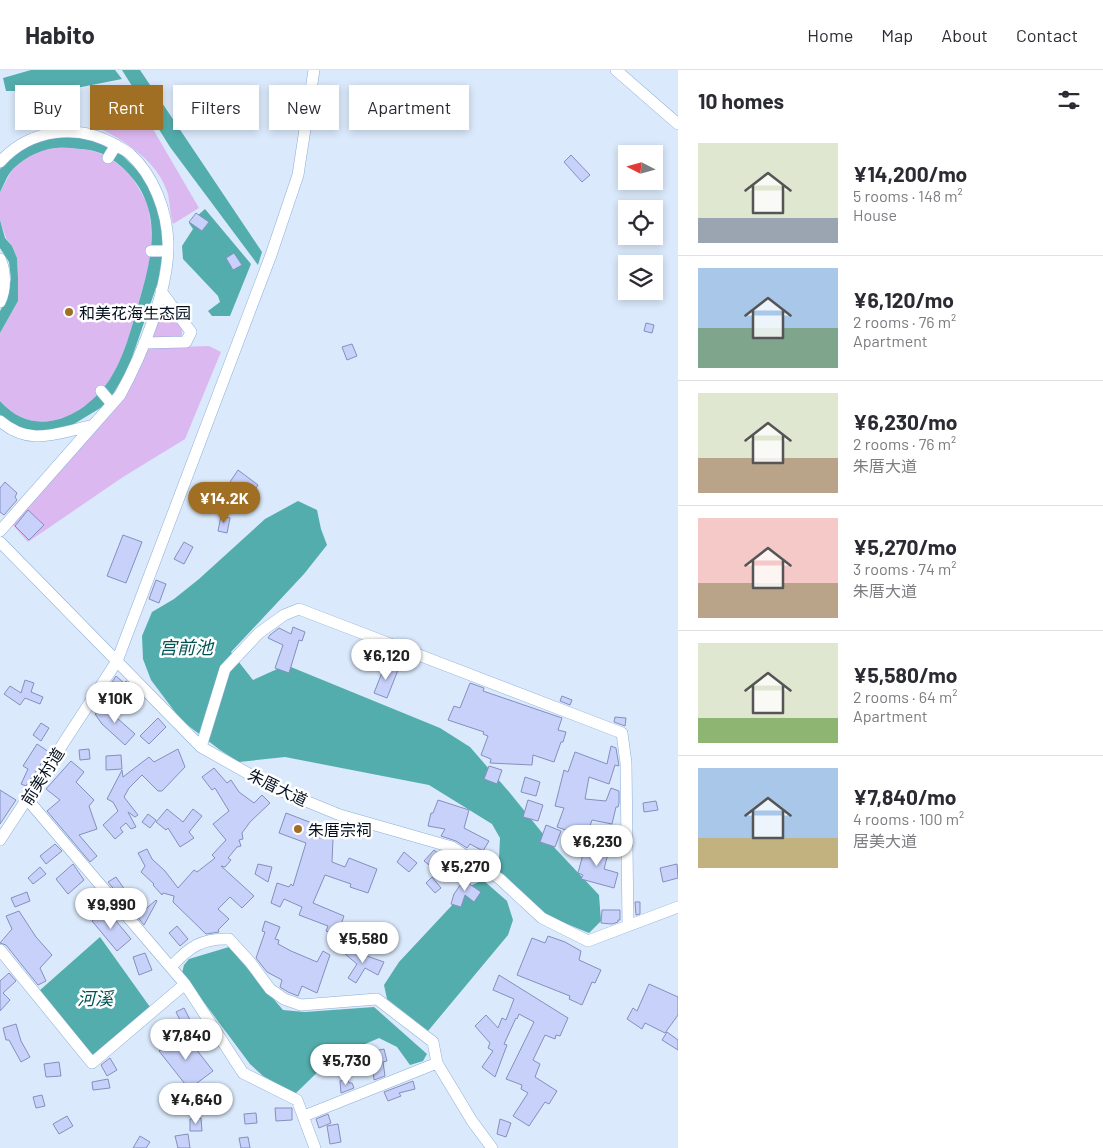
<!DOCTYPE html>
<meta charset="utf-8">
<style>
:root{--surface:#fff;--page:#f2f2f3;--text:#2b2b33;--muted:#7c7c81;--line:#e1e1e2;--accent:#a06f24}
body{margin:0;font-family:Barlow,"Noto Sans SC",sans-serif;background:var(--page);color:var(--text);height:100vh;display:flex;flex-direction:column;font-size:19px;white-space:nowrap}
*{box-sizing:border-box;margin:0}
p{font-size:16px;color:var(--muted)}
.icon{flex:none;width:28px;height:28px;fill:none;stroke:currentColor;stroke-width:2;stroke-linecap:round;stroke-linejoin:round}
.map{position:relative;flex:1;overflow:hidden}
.details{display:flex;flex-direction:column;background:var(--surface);width:425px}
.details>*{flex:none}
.top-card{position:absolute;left:15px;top:15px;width:475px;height:45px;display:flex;gap:10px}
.needle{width:32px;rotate:276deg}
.fabs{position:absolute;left:618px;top:75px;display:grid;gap:10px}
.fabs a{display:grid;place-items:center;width:45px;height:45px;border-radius:0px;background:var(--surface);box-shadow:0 2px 8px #0003;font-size:25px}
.price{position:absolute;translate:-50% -42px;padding:0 11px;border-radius:18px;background:#fff;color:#222;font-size:16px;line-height:32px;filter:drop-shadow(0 1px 2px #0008)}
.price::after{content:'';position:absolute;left:50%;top:30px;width:15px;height:11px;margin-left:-8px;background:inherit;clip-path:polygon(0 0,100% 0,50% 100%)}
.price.active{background:var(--accent);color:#fff}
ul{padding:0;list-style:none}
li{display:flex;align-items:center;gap:15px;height:125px;padding:0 20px}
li+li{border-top:1px solid var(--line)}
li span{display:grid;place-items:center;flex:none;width:140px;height:100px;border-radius:0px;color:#555}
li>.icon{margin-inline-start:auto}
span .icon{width:60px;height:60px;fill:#fffc;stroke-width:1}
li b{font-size:21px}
h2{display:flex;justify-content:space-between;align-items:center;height:60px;padding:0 20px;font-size:21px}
.pill{padding:0 18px;border-radius:0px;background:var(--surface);box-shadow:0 2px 8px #0003;font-size:18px;line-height:45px}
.pill.active{background:var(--accent);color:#fff}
header{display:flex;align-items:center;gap:30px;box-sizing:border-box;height:70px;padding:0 25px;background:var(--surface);border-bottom:1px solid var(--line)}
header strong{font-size:24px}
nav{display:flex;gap:28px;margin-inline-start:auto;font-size:18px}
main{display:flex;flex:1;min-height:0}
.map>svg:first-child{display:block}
.green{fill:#dcb8f0}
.water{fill:#53adac}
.building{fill:#c7d1fa;stroke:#848fbf}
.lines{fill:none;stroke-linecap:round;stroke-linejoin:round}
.minor-casing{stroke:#8cafd9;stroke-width:12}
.minor{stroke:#fff;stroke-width:11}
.poi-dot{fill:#a06f24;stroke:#fff;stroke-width:2}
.labels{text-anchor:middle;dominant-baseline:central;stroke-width:5;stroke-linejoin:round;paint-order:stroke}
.poi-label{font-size:16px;fill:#05101f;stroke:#fff;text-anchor:start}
.street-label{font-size:16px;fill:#05101f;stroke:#fff}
.water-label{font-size:18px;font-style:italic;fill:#005554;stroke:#fff}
</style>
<header>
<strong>Habito</strong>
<nav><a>Home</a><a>Map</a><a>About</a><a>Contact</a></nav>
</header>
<main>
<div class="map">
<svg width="678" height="1078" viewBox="0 0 678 1078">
<rect width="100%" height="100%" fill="#dae9fb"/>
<!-- green -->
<path class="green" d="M 129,18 L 199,138 L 173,154 C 170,144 170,134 168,124 C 158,91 125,71 97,57 L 116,24 Z
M 65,77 C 76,79 90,79 99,83 C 115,90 130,102 138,117 C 141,123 145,128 148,134 C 149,138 149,144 150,149 C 155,179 147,206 138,234 C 131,260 125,286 110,309 C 86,347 35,371 0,331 L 0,263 L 18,231 L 18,208 L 17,188 L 12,176 L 6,168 L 0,150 L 0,122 L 12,100 L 26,88 L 40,80 Z
M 164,236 L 182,258 L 182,265 L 180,268 L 154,267 L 149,264 L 159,239 Z
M 209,276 L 221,282 L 185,369 L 123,407 L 28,472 L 11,453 L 87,366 L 127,324 L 146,278 Z"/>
<!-- water -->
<path class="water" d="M 31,0 L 115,0 L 122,9 L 61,21 L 6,21 L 3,8 Z
M 122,0 L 140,0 L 262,182 L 258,195 L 170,77 Z
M 55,65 L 91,67 L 117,80 L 141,104 L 147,113 L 161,150 L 163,183 L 158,212 L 128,299 L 107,334 L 64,360 L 30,363 L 5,349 L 0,345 L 0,331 C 35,371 85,347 110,309 C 124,287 131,260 138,235 C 152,188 165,139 125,100 C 118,93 107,85 97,82 C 89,79 79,79 71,78 C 49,75 28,84 13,99 C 7,105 4,115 0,122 L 0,99 L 11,87 L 27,74 Z
M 205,139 L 251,194 L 230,246 L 212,246 L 208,241 L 220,232 L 218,226 L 183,189 L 182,176 L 193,159 L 189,153 Z
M 0,150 L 5,168 L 12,176 L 17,188 L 18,208 L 18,231 L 0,263 L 0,241 L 6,230 L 11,209 L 9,192 L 0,178 Z
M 298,431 L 317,440 L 321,459 L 327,475 L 304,504 L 231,582 L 253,610 L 286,595 L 440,658 L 470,677 L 510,723 L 552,775 L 599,825 L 601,851 L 589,863 L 545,845 L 496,799 L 499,789 L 500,768 L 492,754 L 429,715 L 285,687 L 239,692 L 220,680 L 181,650 L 151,610 L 143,589 L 142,566 L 152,542 L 174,529 L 199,509 L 265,449 Z
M 483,810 L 507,831 L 513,850 L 508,865 L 428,961 L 387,929 L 384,915 L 399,892 L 470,816 Z
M 100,867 L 150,937 L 92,987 L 39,921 Z
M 229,877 L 283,940 L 305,942 L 374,937 L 427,984 L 423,991 L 410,995 L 397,977 L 379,968 L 331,989 L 295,1024 L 263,1006 L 250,994 L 182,903 L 184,895 L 189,889 Z"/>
<!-- building -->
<path class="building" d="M 571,85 L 590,105 L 582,112 L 564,92 Z
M 196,143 L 209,152 L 202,161 L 189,152 Z
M 234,183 L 242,195 L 233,200 L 226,188 Z
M 646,253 L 654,255 L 652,263 L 644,261 Z
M 352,274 L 357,286 L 347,290 L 342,277 Z
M 238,400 L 258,415 L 252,424 L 247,420 L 246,423 L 243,421 L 238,431 L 224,426 L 228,415 Z
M 5,412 L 17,423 L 15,427 L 17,430 L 4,445 L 0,442 L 0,418 Z
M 28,440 L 44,455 L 29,470 L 15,456 Z
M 221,446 L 230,448 L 227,463 L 218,461 Z
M 123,465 L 142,472 L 126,513 L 107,506 Z
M 184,472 L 193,477 L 184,494 L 174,489 Z
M 156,510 L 166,514 L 159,533 L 149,529 Z
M 293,557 L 305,562 L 302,571 L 299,570 L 289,603 L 275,598 L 283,575 L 268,568 L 270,565 L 279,558 L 291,564 Z
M 385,595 L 398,600 L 387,628 L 374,623 Z
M 116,606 L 124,613 L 126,611 L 134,619 L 120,628 L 108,619 Z
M 25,610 L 34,613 L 31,622 L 43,627 L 40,634 L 25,628 L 20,635 L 4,624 L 10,616 L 21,623 Z
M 470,613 L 484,618 L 483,621 L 562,648 L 558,660 L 566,662 L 563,672 L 561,672 L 554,692 L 533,685 L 532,695 L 490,693 L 491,689 L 481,685 L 488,666 L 483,664 L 484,662 L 448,650 L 454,636 L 460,638 Z
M 562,626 L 572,630 L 570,635 L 560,631 Z
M 109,634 L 119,646 L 117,648 L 135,664 L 125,675 L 102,654 L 95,644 Z
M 615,647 L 626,648 L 625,656 L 614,652 Z
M 158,648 L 166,657 L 149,674 L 140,666 Z
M 41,653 L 49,658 L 41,671 L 33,665 Z
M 37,674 L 49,682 L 26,716 L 21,714 L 28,699 L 23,696 Z
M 611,676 L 616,678 L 619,696 L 615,695 L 609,714 L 589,707 L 585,729 L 606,731 L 611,718 L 619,721 L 619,733 L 618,737 L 616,737 L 612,754 L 592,750 L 586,767 L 557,757 L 564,738 L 555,736 L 564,700 L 568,702 L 575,682 L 607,694 Z
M 89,679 L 90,689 L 80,690 L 79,680 Z
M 178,679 L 185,697 L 162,721 L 158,721 L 142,705 L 129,718 L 124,727 L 138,745 L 135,747 L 128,742 L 136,757 L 131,759 L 126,753 L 120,758 L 123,762 L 115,769 L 103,755 L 118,741 L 113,732 L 107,729 L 122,700 L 123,707 L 149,687 L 154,692 Z
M 121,685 L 122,699 L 106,700 L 106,686 Z
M 71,691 L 84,702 L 76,712 L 94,730 L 89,736 L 97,759 L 79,765 L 97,786 L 90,792 L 47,741 L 60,730 L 46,719 Z
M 489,696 L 502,700 L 497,714 L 484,709 Z
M 214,698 L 227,713 L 231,710 L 239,722 L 254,733 L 262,725 L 270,733 L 250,752 L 242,763 L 243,769 L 239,770 L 241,776 L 237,777 L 228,788 L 231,790 L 225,797 L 221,796 L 254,826 L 242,838 L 230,827 L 218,839 L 229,849 L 218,860 L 219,862 L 206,864 L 173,832 L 174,826 L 163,823 L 162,825 L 153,815 L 154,814 L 141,802 L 145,796 L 138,783 L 147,779 L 152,789 L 165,801 L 178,818 L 194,800 L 197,802 L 215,788 L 212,785 L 226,770 L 213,754 L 229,741 L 215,718 L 212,720 L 202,707 Z
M 525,707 L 540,712 L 536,726 L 521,722 Z
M 0,720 L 16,730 L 0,754 Z
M 438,730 L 469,740 L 464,758 L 489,771 L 483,781 L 470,774 L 467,778 L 456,771 L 441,766 L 445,759 L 428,756 L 431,743 L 433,743 Z
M 528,730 L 543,735 L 538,751 L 523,747 Z
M 656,731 L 658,740 L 644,742 L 643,733 Z
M 167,739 L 183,752 L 193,739 L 202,746 L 189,762 L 194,768 L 180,777 L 168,758 L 166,760 L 156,752 Z
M 286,743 L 317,755 L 312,767 L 333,769 L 332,792 L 345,797 L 349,788 L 377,799 L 368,823 L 350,817 L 351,814 L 325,805 L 313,833 L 344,846 L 337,865 L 326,861 L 328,856 L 299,845 L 302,837 L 284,829 L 280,837 L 271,833 L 277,813 L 289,817 L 291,814 L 293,816 L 306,773 L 279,763 Z
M 148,744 L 156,750 L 150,758 L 142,752 Z
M 546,755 L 561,761 L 555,777 L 540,772 Z
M 586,773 L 609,780 L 604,799 L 618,803 L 614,818 L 581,809 L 583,805 L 578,803 Z
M 55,774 L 62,781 L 46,794 L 40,786 Z
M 434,780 L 445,789 L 436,800 L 424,791 Z
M 404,782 L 417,793 L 409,802 L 397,792 Z
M 73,794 L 84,810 L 68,824 L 56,809 Z
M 258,794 L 272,797 L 268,812 L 255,804 Z
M 677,794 L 678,808 L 663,812 L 660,798 Z
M 40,797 L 46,804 L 33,814 L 28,808 Z
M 470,801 L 472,802 L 468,813 L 481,822 L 474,832 L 465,825 L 461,837 L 451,834 L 454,824 Z
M 116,807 L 127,823 L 121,828 L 108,812 Z
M 432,807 L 441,818 L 435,823 L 426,813 Z
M 27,822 L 30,831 L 15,837 L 11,828 Z
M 156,830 L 157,831 L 144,855 L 136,845 L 137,843 L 139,845 Z
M 635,832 L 640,832 L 640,844 L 636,845 Z
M 106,839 L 131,869 L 117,881 L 92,851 Z
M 602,840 L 620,840 L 620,850 L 618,850 L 618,852 L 612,854 L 601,853 Z
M 19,841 L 36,867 L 52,885 L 40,898 L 46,911 L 38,915 L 6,875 L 0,873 L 12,859 L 6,846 Z
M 265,851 L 280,857 L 275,869 L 279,870 L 278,874 L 291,881 L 317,892 L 323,881 L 330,885 L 317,923 L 302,916 L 298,926 L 288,922 L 280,917 L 282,910 L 267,902 L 256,888 L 265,862 L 262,861 Z
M 177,856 L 188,869 L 180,876 L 169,863 Z
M 548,866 L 565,872 L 581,881 L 579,890 L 601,900 L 595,913 L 592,912 L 582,935 L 569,929 L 570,926 L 517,905 L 532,868 L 545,873 Z
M 351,876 L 361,884 L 384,892 L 378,905 L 365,898 L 356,913 L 348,908 L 357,894 L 345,884 Z
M 145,883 L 152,900 L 139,905 L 133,887 Z
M 9,903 L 16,911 L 3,923 L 10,930 L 0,941 L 0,911 Z
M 499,905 L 568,948 L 560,966 L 556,965 L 555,969 L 545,965 L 533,990 L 540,994 L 535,1007 L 557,1021 L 549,1034 L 545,1032 L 529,1056 L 513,1046 L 528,1023 L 521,1019 L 522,1015 L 506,1009 L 534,952 L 519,944 L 517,949 L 516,948 L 504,974 L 507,975 L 495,1007 L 482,997 L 493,981 L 488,978 L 490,973 L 475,956 L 486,945 L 498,958 L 502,948 L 506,950 L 514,929 L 493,920 Z
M 649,914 L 678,927 L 678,945 L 665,963 L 645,953 L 642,959 L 627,949 L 633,938 L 637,941 Z
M 184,938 L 190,950 L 182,954 L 176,942 Z
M 16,954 L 21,971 L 30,987 L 21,992 L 9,970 L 6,970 L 3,958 Z
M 183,962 L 213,1001 L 189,1019 L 159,981 Z
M 667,962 L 678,970 L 678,980 L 662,970 Z
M 357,979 L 358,985 L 384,979 L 387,991 L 383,992 L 385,1006 L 374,1010 L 372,990 L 343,996 L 342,989 L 347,988 L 346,981 Z
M 110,988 L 117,1000 L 107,1006 L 101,995 Z
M 59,992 L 61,1006 L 46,1007 L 44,994 Z
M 108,1009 L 110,1018 L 93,1020 L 92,1012 Z
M 348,1009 L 349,1013 L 352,1013 L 354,1018 L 341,1023 L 340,1011 Z
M 413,1011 L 415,1019 L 399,1023 L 401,1026 L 388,1031 L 384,1022 Z
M 42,1025 L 45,1036 L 36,1038 L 33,1027 Z
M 275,1038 L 292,1038 L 292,1050 L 276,1051 Z
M 256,1043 L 257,1053 L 245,1054 L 244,1044 Z
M 328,1044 L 331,1053 L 319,1058 L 316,1049 Z
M 67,1046 L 73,1056 L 59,1064 L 53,1054 Z
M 201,1048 L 202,1061 L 190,1061 L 190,1049 Z
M 500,1049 L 511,1053 L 506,1067 L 497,1064 Z
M 338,1054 L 341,1072 L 330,1074 L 327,1056 Z
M 188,1064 L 190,1078 L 178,1078 L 175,1066 Z
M 140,1066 L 150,1072 L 146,1078 L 133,1078 Z
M 248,1067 L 250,1078 L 241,1078 L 239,1068 Z"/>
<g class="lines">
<defs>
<path id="minor" d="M 616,0 L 678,54
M 108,88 L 116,75
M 0,92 C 31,58 78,53 117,76 C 122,79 127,81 130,84 C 154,106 167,141 168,173 C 169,219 142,285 120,325 L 0,461
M 151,181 L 167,181
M 0,189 C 6,201 6,220 0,232
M 144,273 L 186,272 L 191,262 L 161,221
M 101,321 L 112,334
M 0,351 C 30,377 56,363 91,356
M 0,472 L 201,677 L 274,718 L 340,745 L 452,777 L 500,809 L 542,848 L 588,871 L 678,837
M 201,677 L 225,599 L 259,563 L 284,545 L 299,539 L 622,663 L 626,693 L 628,856
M 27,729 L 185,914 L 243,1003 L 297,1030 L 315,1078
M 0,770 L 117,591 L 271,185 L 298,105 L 314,0
M 0,880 L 92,993 L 185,914
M 171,897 C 189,877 202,868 229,869 L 250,892 L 270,919 L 284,929 L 301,935 L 377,929 L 433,972 L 437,993 L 304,1046
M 437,993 L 472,1051 L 492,1078"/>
</defs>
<!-- minor casing -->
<use href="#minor" class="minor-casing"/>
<!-- minor -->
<use href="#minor" class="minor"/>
</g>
<!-- markers -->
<g class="poi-dot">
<circle cx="69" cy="242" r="5"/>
<circle cx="298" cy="759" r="5"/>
</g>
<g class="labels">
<!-- poi labels -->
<g class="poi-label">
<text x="79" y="242">和美花海生态园</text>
<text x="308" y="759">朱厝宗祠</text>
</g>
<!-- street labels -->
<g class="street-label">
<text transform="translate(42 706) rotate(-57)">前美村道</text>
<text transform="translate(278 717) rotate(26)">朱厝大道</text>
</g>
<!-- water labels -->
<g class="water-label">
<text x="186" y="577">宫前池</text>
<text x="95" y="928">河溪</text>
</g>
</g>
</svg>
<div class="fabs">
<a><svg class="needle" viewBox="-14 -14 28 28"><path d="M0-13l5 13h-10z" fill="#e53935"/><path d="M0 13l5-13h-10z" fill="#7c7c81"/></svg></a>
<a><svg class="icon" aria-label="locate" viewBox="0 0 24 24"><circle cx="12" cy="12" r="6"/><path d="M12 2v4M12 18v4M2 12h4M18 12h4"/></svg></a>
<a><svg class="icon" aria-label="layers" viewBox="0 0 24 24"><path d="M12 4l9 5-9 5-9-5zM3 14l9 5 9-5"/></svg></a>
</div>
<b class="price active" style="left:224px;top:454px">¥14.2K</b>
<b class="price" style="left:386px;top:611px">¥6,120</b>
<b class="price" style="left:115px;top:654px">¥10K</b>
<b class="price" style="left:597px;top:797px">¥6,230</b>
<b class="price" style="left:465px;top:822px">¥5,270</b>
<b class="price" style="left:111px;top:860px">¥9,990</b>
<b class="price" style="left:363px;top:894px">¥5,580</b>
<b class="price" style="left:186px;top:991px">¥7,840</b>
<b class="price" style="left:346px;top:1016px">¥5,730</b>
<b class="price" style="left:196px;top:1055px">¥4,640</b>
<div class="top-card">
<a class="pill">Buy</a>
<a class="pill active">Rent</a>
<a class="pill">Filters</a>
<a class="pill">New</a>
<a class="pill">Apartment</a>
</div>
</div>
<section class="details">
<h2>10 homes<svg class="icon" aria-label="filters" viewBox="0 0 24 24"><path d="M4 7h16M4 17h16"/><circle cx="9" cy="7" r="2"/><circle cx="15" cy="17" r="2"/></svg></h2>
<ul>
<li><span style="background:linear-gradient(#dfe7d0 75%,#9aa5b1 0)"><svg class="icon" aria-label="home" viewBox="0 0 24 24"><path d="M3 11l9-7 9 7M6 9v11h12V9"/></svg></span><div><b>¥14,200/mo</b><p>5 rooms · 148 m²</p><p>House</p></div></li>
<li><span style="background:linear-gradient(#a9c7e8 60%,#7fa58c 0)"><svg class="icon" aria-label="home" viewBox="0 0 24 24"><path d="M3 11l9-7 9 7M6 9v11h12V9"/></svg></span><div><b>¥6,120/mo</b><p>2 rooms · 76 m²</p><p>Apartment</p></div></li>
<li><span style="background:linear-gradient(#dfe7d0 65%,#b9a48a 0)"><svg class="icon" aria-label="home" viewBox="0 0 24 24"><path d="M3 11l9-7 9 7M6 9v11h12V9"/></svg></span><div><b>¥6,230/mo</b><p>2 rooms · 76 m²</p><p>朱厝大道</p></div></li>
<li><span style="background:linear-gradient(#f6c9c9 65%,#b9a48a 0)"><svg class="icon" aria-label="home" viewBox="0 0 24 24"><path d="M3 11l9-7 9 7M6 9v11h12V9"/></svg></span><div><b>¥5,270/mo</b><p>3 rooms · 74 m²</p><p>朱厝大道</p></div></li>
<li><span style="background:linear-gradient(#dfe7d0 75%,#8fb573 0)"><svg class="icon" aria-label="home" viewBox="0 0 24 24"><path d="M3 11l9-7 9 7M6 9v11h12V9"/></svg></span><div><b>¥5,580/mo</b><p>2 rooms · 64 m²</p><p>Apartment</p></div></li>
<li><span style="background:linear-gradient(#a9c7e8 70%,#c2b280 0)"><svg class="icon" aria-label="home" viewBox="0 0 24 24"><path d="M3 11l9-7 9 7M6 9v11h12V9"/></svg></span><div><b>¥7,840/mo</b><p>4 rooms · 100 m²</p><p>居美大道</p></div></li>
</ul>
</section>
</main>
